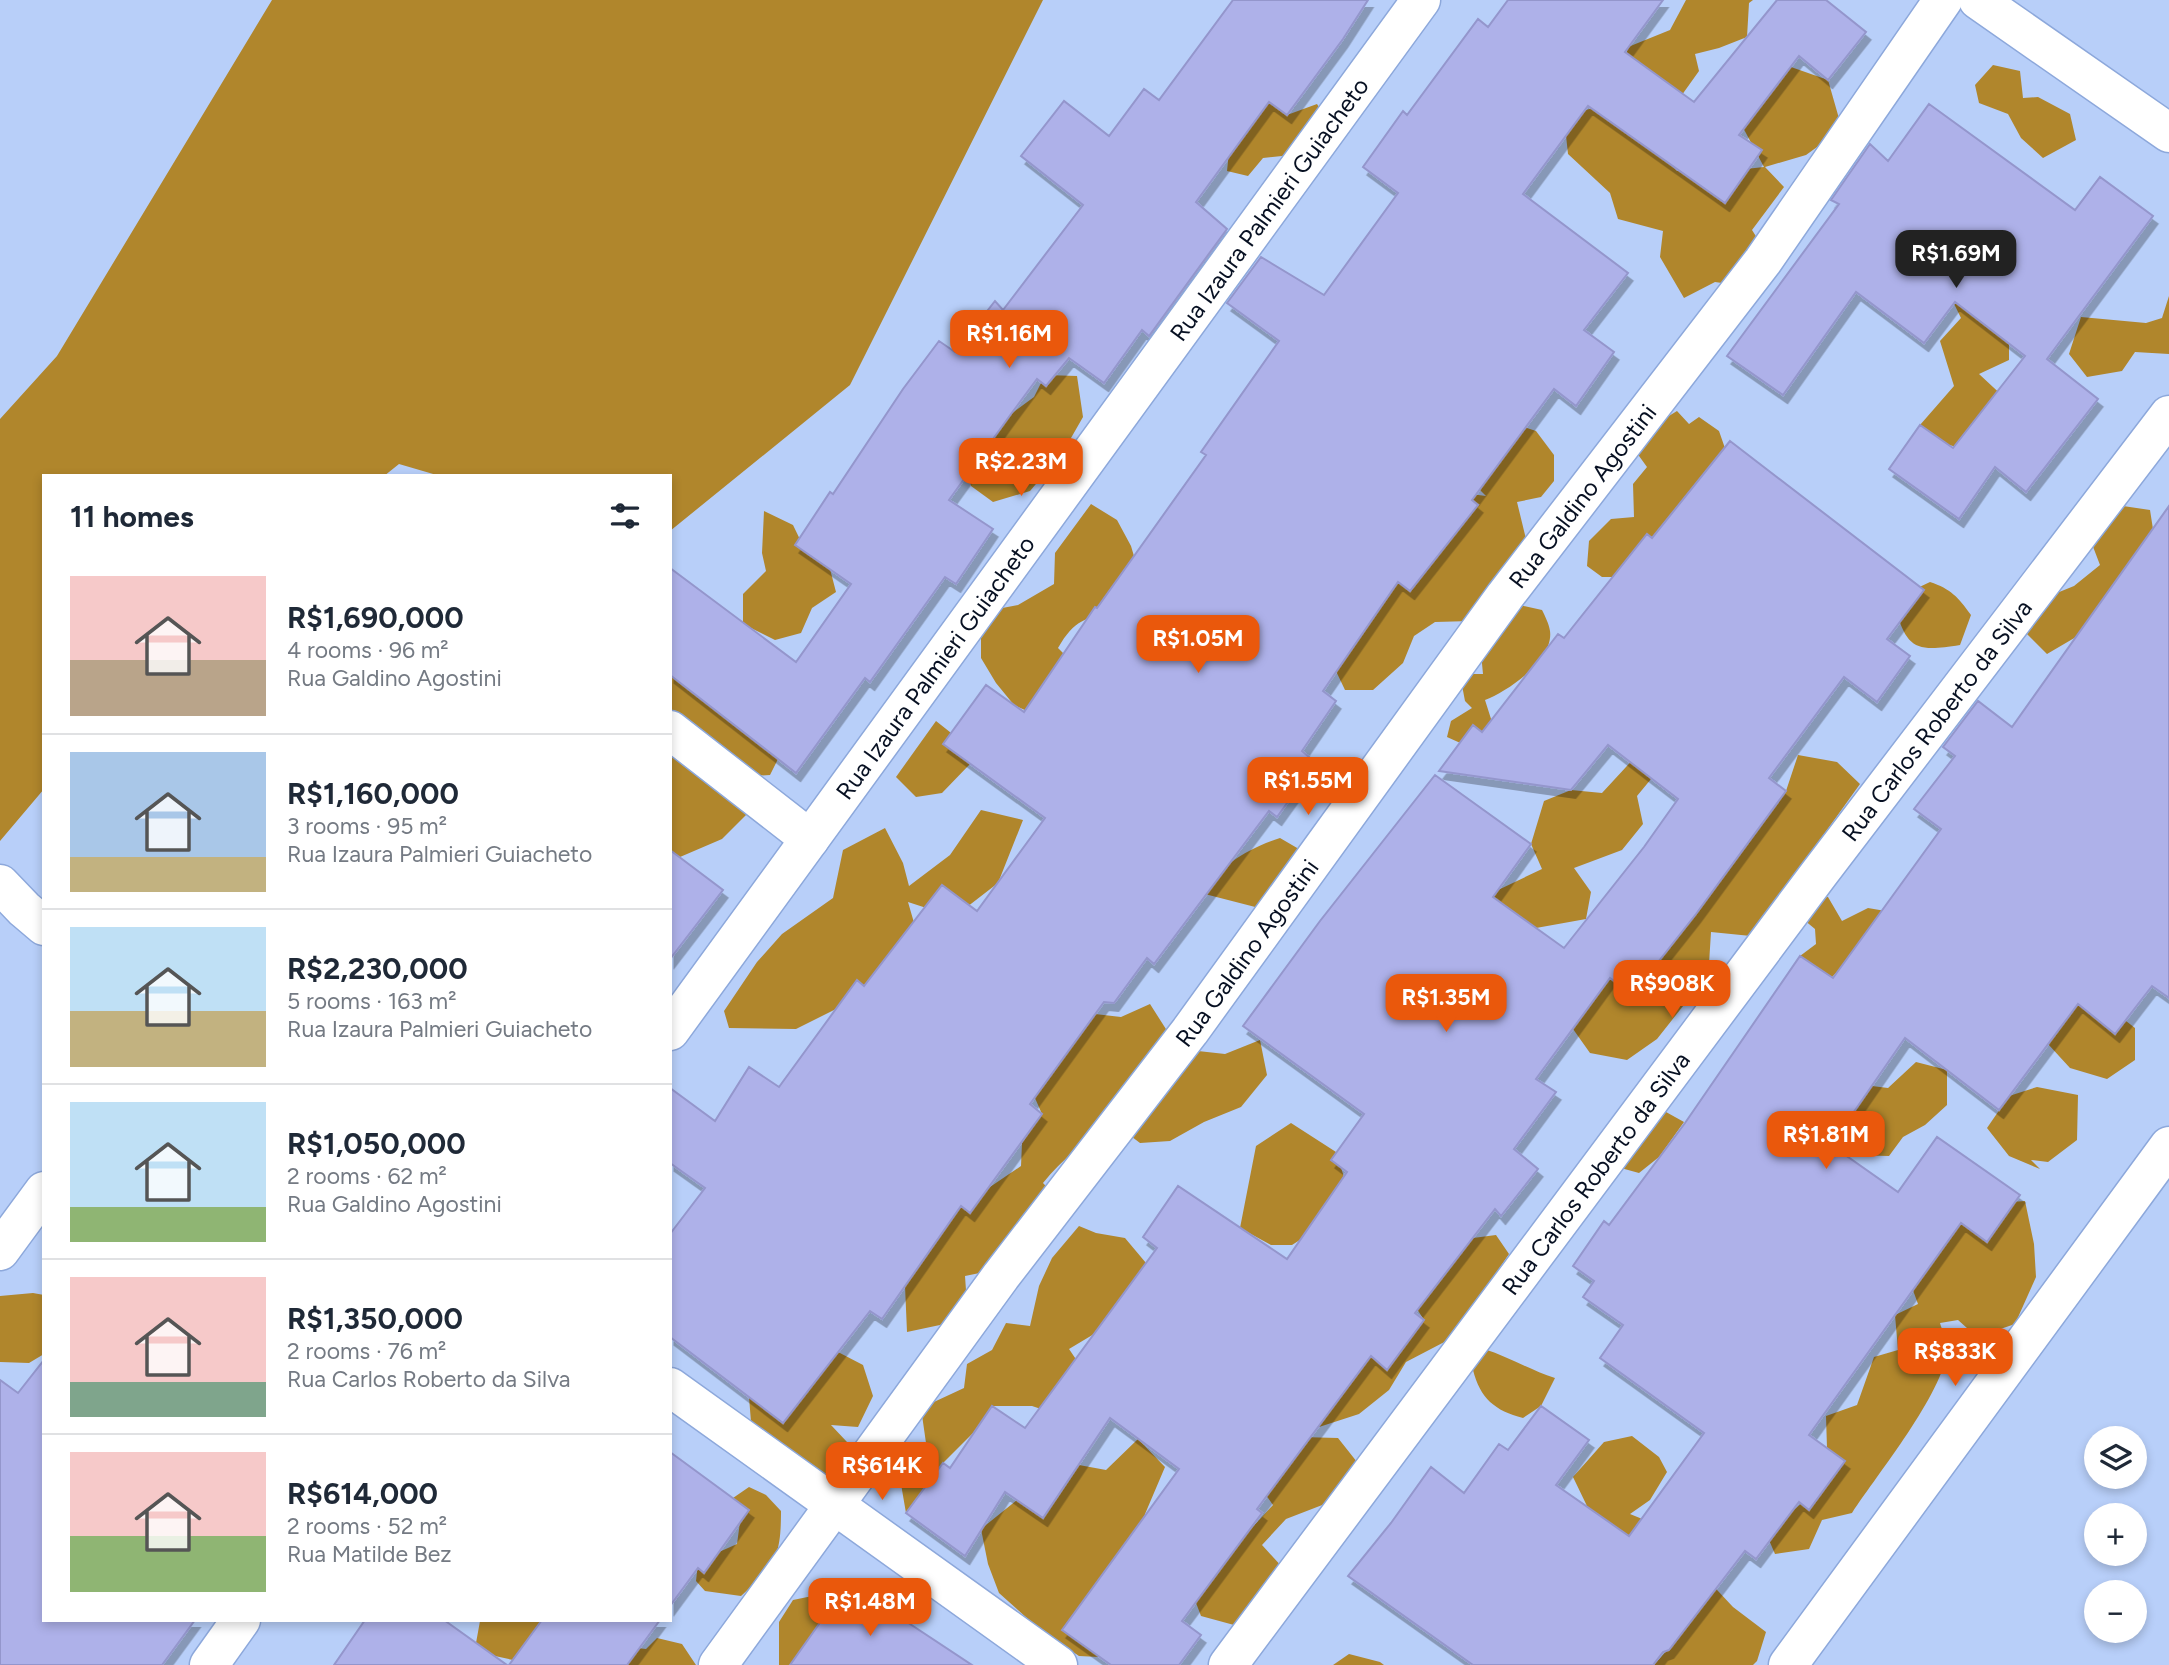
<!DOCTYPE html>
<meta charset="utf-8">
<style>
:root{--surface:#fff;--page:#f2f2f3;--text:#1f2937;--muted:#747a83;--line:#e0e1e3;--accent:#ea580c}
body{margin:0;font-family:Figtree,sans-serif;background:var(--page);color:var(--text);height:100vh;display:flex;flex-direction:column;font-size:26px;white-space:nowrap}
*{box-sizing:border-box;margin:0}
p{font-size:23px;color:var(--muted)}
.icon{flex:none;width:38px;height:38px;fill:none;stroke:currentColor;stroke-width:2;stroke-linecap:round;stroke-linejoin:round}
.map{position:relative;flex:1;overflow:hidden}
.sheet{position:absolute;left:42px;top:474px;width:630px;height:1148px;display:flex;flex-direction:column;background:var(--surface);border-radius:0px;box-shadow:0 4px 10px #0003}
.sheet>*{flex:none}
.controls{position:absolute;left:2084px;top:1426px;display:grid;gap:14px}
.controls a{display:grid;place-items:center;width:63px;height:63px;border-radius:50%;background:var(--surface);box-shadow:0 4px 10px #0003;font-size:35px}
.price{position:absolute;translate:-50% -60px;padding:0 16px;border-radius:14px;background:var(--accent);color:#fff;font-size:23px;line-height:46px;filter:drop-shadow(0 2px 4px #0008)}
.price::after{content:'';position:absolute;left:50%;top:42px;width:21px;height:16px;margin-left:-10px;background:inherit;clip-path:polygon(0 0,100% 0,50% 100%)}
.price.selected{background:#222;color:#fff}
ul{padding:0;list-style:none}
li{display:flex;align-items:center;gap:21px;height:175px;padding:0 28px}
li+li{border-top:2px solid var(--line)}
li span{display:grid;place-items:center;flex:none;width:196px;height:140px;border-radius:0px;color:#555}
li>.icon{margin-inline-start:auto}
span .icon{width:84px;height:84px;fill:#fffc;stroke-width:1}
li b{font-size:30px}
h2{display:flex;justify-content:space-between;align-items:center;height:84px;padding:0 28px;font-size:30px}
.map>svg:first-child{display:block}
.forest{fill:#b0862c}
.building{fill:#aeb1e9;stroke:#9496cc;stroke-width:2;filter:url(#shadow)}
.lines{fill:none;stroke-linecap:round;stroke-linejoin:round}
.minor-casing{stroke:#8da8db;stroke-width:41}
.minor{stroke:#fff;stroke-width:38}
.labels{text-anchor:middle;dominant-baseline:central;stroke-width:6;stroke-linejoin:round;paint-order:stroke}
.street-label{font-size:24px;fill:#071022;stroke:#cbdcfc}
</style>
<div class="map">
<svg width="2169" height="1665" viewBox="0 0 2169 1665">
<defs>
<filter id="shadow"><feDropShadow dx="4.5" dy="8" stdDeviation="0" flood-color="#0004"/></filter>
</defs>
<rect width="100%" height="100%" fill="#b8cff9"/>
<!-- forest -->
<path class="forest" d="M 272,0 L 1043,0 L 850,385 L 670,531 L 670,476 L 440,476 L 399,464 L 384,476 L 44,476 L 44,789 L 0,841 L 0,419 L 57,356 Z
M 1686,0 L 1753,0 L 1749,3 L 1747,37 L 1719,48 L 1695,54 L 1699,71 L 1669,113 L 1647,138 L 1677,171 L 1718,172 L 1764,167 L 1739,120 L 1757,89 L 1791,67 L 1828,80 L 1842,129 L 1806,155 L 1765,167 L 1784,187 L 1752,230 L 1764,249 L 1736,285 L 1715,282 L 1684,298 L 1660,257 L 1663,231 L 1618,219 L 1610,193 L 1568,154 L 1564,117 L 1602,105 L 1621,78 L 1628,47 L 1670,30 Z
M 1993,65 L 2020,71 L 2023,98 L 2038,97 L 2070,114 L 2076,140 L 2043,158 L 2021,138 L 2008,114 L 1979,103 L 1975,85 Z
M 1269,102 L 1287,115 L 1317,104 L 1325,117 L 1301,154 L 1263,158 L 1248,176 L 1227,171 L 1229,152 Z
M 1933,261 L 2009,344 L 2009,360 L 1979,374 L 2007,400 L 1984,454 L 1949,445 L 1920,425 L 1954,386 L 1940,341 L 1961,318 Z
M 2169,296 L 2169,354 L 2135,352 L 2122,371 L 2087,377 L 2069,354 L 2081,317 L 2146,323 L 2162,318 Z
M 1045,375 L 1077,376 L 1083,417 L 1063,452 L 1030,491 L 993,502 L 971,486 L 966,452 L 989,444 L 1011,414 L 1034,397 Z
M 1677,411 L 1689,424 L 1699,417 L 1719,431 L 1727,454 L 1626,577 L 1602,577 L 1587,566 L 1589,541 L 1611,519 L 1634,517 L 1633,484 L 1647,467 L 1634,449 L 1651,427 Z
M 1509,422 L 1536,431 L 1554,455 L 1554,481 L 1541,497 L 1517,502 L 1527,543 L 1471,621 L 1435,622 L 1414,636 L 1403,663 L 1373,690 L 1345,690 L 1325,648 L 1463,493 L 1486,496 L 1463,473 Z
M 1091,504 L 1117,520 L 1131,546 L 1136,563 L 1116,612 C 1085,618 1075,619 1058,648 L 1079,669 L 1049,721 L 1014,705 L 996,683 L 981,658 L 981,632 L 992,610 L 1018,605 L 1054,584 L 1055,553 Z
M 2123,506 L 2150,510 L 2155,542 L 2076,637 L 2047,654 L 2023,630 L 2042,599 L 2074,586 L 2100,565 L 2092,544 Z
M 764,511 L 793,525 L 807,554 L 830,569 L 836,592 L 812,608 L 801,633 L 775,640 L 743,624 L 743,594 L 766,571 L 762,553 Z
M 1930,582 C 1951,589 1958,597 1971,615 L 1960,645 C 1917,652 1907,650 1895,607 L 1911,591 Z
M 1519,605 L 1542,610 C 1545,616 1549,624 1550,631 C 1554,660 1508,691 1485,700 L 1492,722 L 1467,746 L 1447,737 L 1451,721 L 1472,708 L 1465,701 L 1461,680 L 1472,674 L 1483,674 L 1481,653 Z
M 670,674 L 790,735 L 770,775 L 749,776 L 747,814 L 722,839 L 680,857 L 670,850 Z
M 936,721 L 965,744 L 970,764 L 942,793 L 916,797 L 896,777 Z
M 1638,754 L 1656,773 L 1637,796 L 1643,824 L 1622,850 L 1574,868 L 1591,892 L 1586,919 L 1536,928 L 1485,909 L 1498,890 L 1542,869 L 1531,844 L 1544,801 L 1571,790 L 1602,793 Z
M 1798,755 L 1837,762 L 1860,784 L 1751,936 L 1711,932 L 1709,964 L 1687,980 L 1687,1001 L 1657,1039 L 1627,1060 L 1590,1053 L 1573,1029 L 1596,973 L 1738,843 L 1750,841 L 1758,811 L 1786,791 Z
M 981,810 L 1023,820 L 998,883 L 954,917 L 908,902 L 919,940 L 898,978 L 796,1029 L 729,1028 L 724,1011 L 757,962 L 782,934 L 833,898 L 843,850 L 885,828 L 903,863 L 909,886 L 950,855 Z
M 1280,838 L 1304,852 L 1263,909 L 1197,892 C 1226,865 1241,851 1280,838 Z
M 1814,895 L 1828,897 L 1842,921 L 1868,908 L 1897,913 L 1847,988 L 1838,971 L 1826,983 L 1797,976 L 1800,956 L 1816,944 L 1815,929 L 1798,915 Z
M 2075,1002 L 2112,1010 L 2135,1028 L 2135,1060 L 2107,1079 L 2070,1068 L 2048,1044 Z
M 1150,1004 L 1171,1037 L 1189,1050 L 1225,1054 L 1260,1040 L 1267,1075 L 1241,1107 L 1204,1122 L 1170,1141 L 1140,1143 L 1107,1118 C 1087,1142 1062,1159 1043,1183 L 1056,1197 L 1004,1268 L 965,1276 L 968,1319 L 907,1332 L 905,1286 L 959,1208 L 1021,1166 L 1022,1143 L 1042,1114 L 1024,1073 L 1095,1014 L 1121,1017 Z
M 1916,1062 L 1947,1070 L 1947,1105 L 1925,1125 L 1903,1137 L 1889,1156 L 1845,1155 L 1831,1144 L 1845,1098 L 1872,1086 L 1888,1088 Z
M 2037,1087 L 2078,1095 L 2077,1140 L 2048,1162 L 2031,1160 L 2040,1169 L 2009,1156 L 1987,1128 L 2009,1096 Z
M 1657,1107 L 1684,1122 L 1659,1157 L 1639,1173 L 1610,1165 Z
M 1291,1123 L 1336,1152 L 1344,1177 L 1320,1227 L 1292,1245 L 1271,1245 L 1240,1228 L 1256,1146 Z
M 2025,1201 L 2034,1244 L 2036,1277 L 2015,1324 L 1977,1337 L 1958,1320 L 1940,1323 C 1942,1331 1949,1341 1948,1349 C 1942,1395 1879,1472 1852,1513 L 1822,1520 L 1809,1549 L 1775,1554 L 1766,1533 L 1833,1477 L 1827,1448 L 1826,1416 L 1857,1405 L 1874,1357 L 1898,1350 L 1895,1315 L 1918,1304 L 1906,1271 L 1970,1205 Z
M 1079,1226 L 1096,1233 L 1125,1238 L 1146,1263 L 1094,1334 L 1069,1349 L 1092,1383 L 1071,1419 L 1032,1406 L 992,1406 L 973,1433 L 943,1463 L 935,1491 L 906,1513 L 901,1484 L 927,1450 L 921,1408 L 964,1388 L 967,1364 L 992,1350 L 1006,1323 L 1030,1326 L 1039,1286 L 1052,1258 Z
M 1496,1235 L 1509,1254 L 1452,1338 L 1406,1362 L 1389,1390 L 1359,1414 L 1319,1427 L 1290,1403 L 1424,1320 L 1412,1301 L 1473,1238 Z
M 33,1293 L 44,1295 L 44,1354 L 29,1363 L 0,1362 L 0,1296 Z
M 1484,1349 C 1509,1357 1530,1370 1555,1378 L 1541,1406 L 1523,1418 C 1495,1411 1480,1398 1473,1370 Z
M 838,1352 L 863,1365 L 873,1396 L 858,1427 L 831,1425 L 847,1442 L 845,1462 L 818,1482 L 752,1434 L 749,1397 Z
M 1632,1436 L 1659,1457 L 1667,1472 L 1650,1500 L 1630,1514 L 1662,1527 L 1631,1574 L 1566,1492 L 1587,1506 L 1573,1477 L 1604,1442 Z
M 1300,1437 L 1338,1438 L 1357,1462 L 1330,1502 L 1286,1519 L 1262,1545 L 1284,1569 L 1234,1625 L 1201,1616 L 1190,1587 L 1216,1546 L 1249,1531 L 1273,1505 L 1255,1480 Z
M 1138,1439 L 1165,1467 L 1145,1514 L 1138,1558 L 1105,1612 L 1099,1657 L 1079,1656 L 1038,1628 L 999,1593 L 988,1564 L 981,1529 L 1017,1500 L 1056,1500 L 1079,1465 L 1106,1470 Z
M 749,1487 L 766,1495 L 781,1511 C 781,1558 775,1565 741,1596 L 705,1591 L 696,1581 L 699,1554 L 719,1552 L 737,1544 L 740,1522 L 733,1498 Z
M 1703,1575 L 1733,1607 L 1766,1632 L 1757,1661 L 1753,1665 L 1654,1665 L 1684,1631 L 1665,1609 Z
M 822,1594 L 827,1617 L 818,1665 L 779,1665 L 779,1622 L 793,1600 Z
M 480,1621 L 605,1621 L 513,1660 L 495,1656 L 476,1643 Z
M 657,1638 L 682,1644 L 696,1665 L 604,1665 L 619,1646 L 646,1649 Z
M 1349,1654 L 1380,1662 L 1384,1665 L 1333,1665 Z"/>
<!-- building -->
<path class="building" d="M 1233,0 L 1368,0 L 1343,39 L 1287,115 L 1269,102 L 1196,202 L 1227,229 L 1149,336 L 1142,330 L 1104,383 L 1069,358 L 1046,386 L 1037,379 L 1011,414 L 949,500 L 993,529 L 956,584 L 945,577 L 870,682 L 865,678 L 796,773 L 670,675 L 670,568 L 796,662 L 851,584 L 795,545 L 830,492 L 833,494 L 903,389 L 939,341 L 955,352 L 995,301 L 1003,310 L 1083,205 L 1021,156 L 1064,101 L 1109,136 L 1144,89 L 1159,100 Z
M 1508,0 L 1663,0 L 1625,52 L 1694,102 L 1777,0 L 1826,0 L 1866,32 L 1828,80 L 1799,56 L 1739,135 L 1762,150 L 1725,203 L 1588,106 L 1523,194 L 1628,273 L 1584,330 L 1614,352 L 1576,406 L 1554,389 L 1472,500 L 1478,505 L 1410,591 L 1398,582 L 1323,691 L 1336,701 L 1302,751 L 1316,763 L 1277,817 L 1269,811 L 1154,964 L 1147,958 L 1114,1003 L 1104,1002 L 1030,1104 L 1042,1114 L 970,1213 L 961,1206 L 882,1319 L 870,1311 L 783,1423 L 670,1337 L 670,1234 L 705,1188 L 670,1163 L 670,1088 L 715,1121 L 749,1067 L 779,1087 L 857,980 L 864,986 L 942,885 L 977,911 L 1045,818 L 943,744 L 986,685 L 1024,712 L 1095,607 L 1097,608 L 1206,455 L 1201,452 L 1279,341 L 1227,303 L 1261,257 L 1324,295 L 1398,193 L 1363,167 L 1403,111 L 1407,115 L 1478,19 L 1488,27 Z
M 1929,104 L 2075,210 L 2100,177 L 2153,216 L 2047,359 L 2098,399 L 2026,492 L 1995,467 L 1959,519 L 1889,469 L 1920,425 L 1953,448 L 2025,356 L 1955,302 L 1924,343 L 1856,292 L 1783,395 L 1727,356 L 1839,204 L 1831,200 L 1870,144 L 1888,161 Z
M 1730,441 L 1924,590 L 1887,639 L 1910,656 L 1877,702 L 1844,677 L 1769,778 L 1786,791 L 1696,914 L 1632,995 L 1610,978 L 1536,1079 L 1556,1092 L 1514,1149 L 1538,1169 L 1501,1216 L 1495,1209 L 1415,1313 L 1424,1320 L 1387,1370 L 1371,1356 L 1257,1509 L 1262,1513 L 1182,1621 L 1201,1635 L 1179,1665 L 1111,1665 L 1062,1630 L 1179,1469 L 1110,1418 L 1043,1518 L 1005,1492 L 965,1556 L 906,1513 L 943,1463 L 950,1468 L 992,1406 L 1025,1428 L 1157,1248 L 1143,1237 L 1178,1186 L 1287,1259 L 1347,1172 L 1331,1160 L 1364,1114 L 1243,1026 L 1320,921 L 1435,775 L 1531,844 L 1493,897 L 1564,948 L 1644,847 L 1678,799 L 1608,745 L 1571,790 L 1439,771 L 1473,725 L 1482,732 L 1558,634 L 1564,638 L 1647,534 L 1652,538 Z
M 2169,506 L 2169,998 L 2152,986 L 2115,1034 L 2078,1004 L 1999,1110 L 1905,1038 L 1831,1145 L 1898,1192 L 1937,1137 L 2020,1195 L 1987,1242 L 1961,1223 L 1809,1435 L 1845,1461 L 1809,1510 L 1799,1502 L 1756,1559 L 1745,1551 L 1669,1650 L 1663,1652 L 1653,1665 L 1473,1665 L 1348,1576 L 1391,1523 L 1431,1467 L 1464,1493 L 1499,1444 L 1508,1450 L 1541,1406 L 1589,1440 L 1556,1485 L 1629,1536 L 1704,1433 L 1600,1358 L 1623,1325 L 1583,1297 L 1594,1281 L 1573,1266 L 1604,1221 L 1609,1225 L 1685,1123 L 1800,956 L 1833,978 L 1941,829 L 1914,809 L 1955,756 L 1943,747 L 1978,701 L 2012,727 Z
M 670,850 L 723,890 L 670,959 Z
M 44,1360 L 44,1620 L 195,1620 L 162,1665 L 0,1665 L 0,1380 L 18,1393 Z
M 670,1452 L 749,1510 L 704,1573 L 698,1568 L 670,1606 Z
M 848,1583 L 972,1665 L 790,1665 Z
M 365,1620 L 444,1620 L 507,1665 L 334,1665 Z
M 542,1620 L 660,1620 L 627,1665 L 509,1665 Z"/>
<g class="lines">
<defs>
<g id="minor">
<path d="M 1978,0 L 2169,133"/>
<path d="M 670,730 L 810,839"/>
<path d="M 0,884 L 24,909 L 44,926"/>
<path id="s1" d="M 670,1031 L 1421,0"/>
<path d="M 0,1251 L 44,1191"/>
<path d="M 670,1387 L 1058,1665"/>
<path d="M 209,1665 L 241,1620"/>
<path id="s2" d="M 718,1665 L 1001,1276 L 1190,1031 L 1505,596 L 1763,261 L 1943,0"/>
<path id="s3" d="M 1228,1665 L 1818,875 L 2169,415"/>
<path d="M 1788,1665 L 2169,1146"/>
</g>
</defs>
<!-- minor casing -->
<use href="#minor" class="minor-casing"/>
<!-- minor -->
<use href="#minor" class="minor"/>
</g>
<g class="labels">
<!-- street labels -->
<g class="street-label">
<text stroke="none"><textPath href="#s1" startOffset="1017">Rua Izaura Palmieri Guiacheto</textPath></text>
<text stroke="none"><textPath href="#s2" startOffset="1454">Rua Galdino Agostini</textPath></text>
<text stroke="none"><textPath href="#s1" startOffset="450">Rua Izaura Palmieri Guiacheto</textPath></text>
<text stroke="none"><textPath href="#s3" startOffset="1181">Rua Carlos Roberto da Silva</textPath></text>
<text stroke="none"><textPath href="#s2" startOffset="887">Rua Galdino Agostini</textPath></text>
<text stroke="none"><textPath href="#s3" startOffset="614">Rua Carlos Roberto da Silva</textPath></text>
</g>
</g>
</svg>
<div class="controls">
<a><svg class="icon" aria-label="layers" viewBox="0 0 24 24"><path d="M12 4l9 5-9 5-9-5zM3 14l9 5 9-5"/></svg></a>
<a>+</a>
<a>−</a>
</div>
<b class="price selected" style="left:1956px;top:290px">R$1.69M</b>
<b class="price" style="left:1009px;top:370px">R$1.16M</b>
<b class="price" style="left:1021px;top:498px">R$2.23M</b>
<b class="price" style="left:1198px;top:675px">R$1.05M</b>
<b class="price" style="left:1308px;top:817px">R$1.55M</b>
<b class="price" style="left:1672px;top:1020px">R$908K</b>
<b class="price" style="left:1446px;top:1034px">R$1.35M</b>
<b class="price" style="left:1826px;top:1171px">R$1.81M</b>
<b class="price" style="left:1955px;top:1388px">R$833K</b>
<b class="price" style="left:882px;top:1502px">R$614K</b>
<b class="price" style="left:870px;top:1638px">R$1.48M</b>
<section class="sheet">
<h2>11 homes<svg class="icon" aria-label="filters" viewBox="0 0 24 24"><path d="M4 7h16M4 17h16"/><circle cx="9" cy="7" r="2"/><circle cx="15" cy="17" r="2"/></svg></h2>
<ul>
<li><span style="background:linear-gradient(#f6c9c9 60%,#b9a48a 0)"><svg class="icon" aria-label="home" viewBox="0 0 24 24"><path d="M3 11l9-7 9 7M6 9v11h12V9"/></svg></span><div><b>R$1,690,000</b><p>4 rooms · 96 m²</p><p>Rua Galdino Agostini</p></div></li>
<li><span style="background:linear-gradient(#a9c7e8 75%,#c2b280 0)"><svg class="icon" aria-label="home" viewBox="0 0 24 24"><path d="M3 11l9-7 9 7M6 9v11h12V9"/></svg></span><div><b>R$1,160,000</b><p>3 rooms · 95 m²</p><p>Rua Izaura Palmieri Guiacheto</p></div></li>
<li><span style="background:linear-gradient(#bfe0f5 60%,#c2b280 0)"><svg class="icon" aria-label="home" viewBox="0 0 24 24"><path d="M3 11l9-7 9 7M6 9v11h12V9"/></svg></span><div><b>R$2,230,000</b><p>5 rooms · 163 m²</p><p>Rua Izaura Palmieri Guiacheto</p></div></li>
<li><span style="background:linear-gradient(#bfe0f5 75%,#8fb573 0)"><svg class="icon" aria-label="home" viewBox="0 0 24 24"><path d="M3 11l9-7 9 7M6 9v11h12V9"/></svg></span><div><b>R$1,050,000</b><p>2 rooms · 62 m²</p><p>Rua Galdino Agostini</p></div></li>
<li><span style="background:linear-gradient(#f6c9c9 75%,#7fa58c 0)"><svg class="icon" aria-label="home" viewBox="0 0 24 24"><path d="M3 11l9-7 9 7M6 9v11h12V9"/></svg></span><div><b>R$1,350,000</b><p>2 rooms · 76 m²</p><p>Rua Carlos Roberto da Silva</p></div></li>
<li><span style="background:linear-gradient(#f6c9c9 60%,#8fb573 0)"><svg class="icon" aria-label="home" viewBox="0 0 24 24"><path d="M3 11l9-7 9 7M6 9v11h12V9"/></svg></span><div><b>R$614,000</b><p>2 rooms · 52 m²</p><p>Rua Matilde Bez</p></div></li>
</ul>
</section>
</div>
